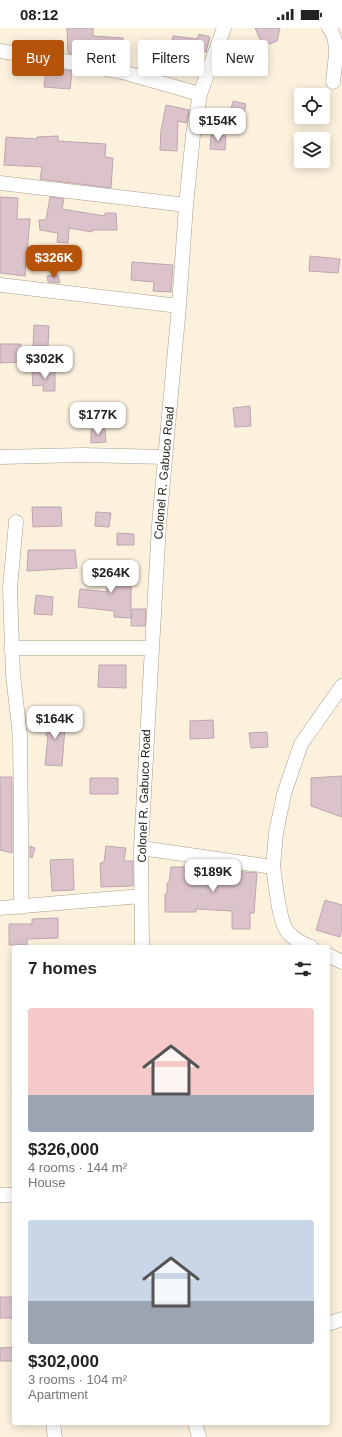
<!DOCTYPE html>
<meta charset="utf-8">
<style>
:root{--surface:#fff;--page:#f6f6f6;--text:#222;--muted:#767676;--accent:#b45309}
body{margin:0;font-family:Arial,sans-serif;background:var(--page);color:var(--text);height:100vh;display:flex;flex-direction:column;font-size:15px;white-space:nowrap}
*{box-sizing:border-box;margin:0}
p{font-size:13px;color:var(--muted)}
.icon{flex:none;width:22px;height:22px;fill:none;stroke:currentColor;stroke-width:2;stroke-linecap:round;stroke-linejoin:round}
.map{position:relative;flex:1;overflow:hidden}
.drawer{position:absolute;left:12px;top:917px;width:318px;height:480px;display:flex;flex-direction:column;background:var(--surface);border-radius:4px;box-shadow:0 2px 10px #0003}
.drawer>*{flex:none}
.hud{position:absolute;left:12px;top:12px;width:318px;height:36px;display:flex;gap:8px}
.buttons{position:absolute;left:294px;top:60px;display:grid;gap:8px}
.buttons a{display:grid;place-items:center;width:36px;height:36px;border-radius:4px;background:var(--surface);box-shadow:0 2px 10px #0003;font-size:20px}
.price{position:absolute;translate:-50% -34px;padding:0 9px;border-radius:8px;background:#fff;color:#222;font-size:13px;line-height:26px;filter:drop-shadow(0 1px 2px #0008)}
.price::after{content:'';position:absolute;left:50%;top:24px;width:12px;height:9px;margin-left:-6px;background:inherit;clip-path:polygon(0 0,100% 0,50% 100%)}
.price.active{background:var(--accent);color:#fff}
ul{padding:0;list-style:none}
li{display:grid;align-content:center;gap:8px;height:212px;padding:0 16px}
li span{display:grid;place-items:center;height:124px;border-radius:4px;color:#555}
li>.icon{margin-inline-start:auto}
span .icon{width:72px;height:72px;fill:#fffc;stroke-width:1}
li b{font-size:17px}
h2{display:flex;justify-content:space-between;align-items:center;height:48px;padding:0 16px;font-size:17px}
.pill{padding:0 14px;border-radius:4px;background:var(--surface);box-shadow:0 2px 10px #0003;font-size:14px;line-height:36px}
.pill.active{background:var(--accent);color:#fff}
.status{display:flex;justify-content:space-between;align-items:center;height:28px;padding:0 20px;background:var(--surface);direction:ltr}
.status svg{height:11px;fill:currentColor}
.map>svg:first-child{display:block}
.building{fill:#dcc3cb;stroke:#bea6ae}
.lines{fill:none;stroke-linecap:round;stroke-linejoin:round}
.minor-casing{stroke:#a89e8b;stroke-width:15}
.minor{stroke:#fff;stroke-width:14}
.labels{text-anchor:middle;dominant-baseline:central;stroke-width:4;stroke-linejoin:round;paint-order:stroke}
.street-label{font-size:12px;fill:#26221a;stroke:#fff}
</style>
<div class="status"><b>08:12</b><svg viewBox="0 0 49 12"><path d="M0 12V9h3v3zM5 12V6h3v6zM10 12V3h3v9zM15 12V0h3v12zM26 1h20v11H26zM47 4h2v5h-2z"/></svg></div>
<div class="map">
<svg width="342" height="1409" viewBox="0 0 342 1409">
<rect width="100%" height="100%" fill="#fcf1dd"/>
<!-- building -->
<path class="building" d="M 67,0 L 93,0 L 93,8 L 123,10 L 121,34 L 110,33 L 100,31 L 100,30 L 93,30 L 68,25 Z
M 255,0 L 280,0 L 277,13 L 270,16 L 261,14 Z
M 199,6 L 210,9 L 206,24 L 187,19 L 186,23 L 181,23 L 173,48 L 142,37 L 148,20 L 170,28 L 173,8 L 197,11 Z
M 46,39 L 72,43 L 70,61 L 44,59 Z
M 233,73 L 246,76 L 243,92 L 229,90 Z
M 166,77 L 189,82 L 186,95 L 178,93 L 177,123 L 160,122 L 161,102 Z
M 211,107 L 226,108 L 225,122 L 210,121 Z
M 58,108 L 58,113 L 106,116 L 105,129 L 113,130 L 111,160 L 40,151 L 42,139 L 4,137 L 6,109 L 37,111 L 37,109 Z
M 0,169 L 18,170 L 17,191 L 30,191 L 25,248 L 0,245 Z
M 50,169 L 64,171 L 62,181 L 105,188 L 105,185 L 116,185 L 117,202 L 92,202 L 92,204 L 69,200 L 68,215 L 57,214 L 58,205 L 40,202 L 39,192 L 46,192 Z
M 310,228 L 340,231 L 338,245 L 309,243 Z
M 132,234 L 173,237 L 171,264 L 153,263 L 154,254 L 131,252 Z
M 58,247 L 60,255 L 48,254 L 47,248 Z
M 34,297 L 49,298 L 48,318 L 33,318 Z
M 0,316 L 21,316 L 21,334 L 0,335 Z
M 44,343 L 55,343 L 55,363 L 43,363 L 43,357 L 33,358 L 32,344 Z
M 250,378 L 251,398 L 235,399 L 233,380 Z
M 105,401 L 106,414 L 91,415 L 91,402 Z
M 32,479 L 61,479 L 62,498 L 33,499 Z
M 96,484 L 111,485 L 109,499 L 95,498 Z
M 117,505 L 134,506 L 134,517 L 117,517 Z
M 28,522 L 75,522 L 77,540 L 27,543 Z
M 107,540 L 131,540 L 131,590 L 114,589 L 114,583 L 78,579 L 80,561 L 107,564 Z
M 36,567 L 53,569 L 52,587 L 34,586 Z
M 132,581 L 146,581 L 145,598 L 131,598 Z
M 99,637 L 126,637 L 126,660 L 98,659 Z
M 48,686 L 66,687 L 62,738 L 45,737 L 48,708 L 46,708 Z
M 213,692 L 214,710 L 190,711 L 190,693 Z
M 267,704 L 268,719 L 251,720 L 249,705 Z
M 342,748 L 342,789 L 311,778 L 311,750 Z
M 0,749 L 12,749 L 12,825 L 0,822 Z
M 90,750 L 118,750 L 118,766 L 90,766 Z
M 30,818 L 35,820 L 32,830 L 30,829 Z
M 106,818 L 126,820 L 124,833 L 133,833 L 133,858 L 101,859 L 100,835 L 104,834 Z
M 73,831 L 74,862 L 52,863 L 50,832 Z
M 171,839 L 199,839 L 199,840 L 257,845 L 254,885 L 250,885 L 250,901 L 232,901 L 232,883 L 196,881 L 196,884 L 165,884 L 165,866 L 167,866 L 167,855 L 169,855 Z
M 325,872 L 342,877 L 342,900 L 340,909 L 316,902 Z
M 58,890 L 58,910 L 27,911 L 27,917 L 9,917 L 9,896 L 32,896 L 32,891 Z
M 0,1269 L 14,1269 L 14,1290 L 0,1290 Z
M 14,1319 L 14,1333 L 0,1333 L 0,1320 Z"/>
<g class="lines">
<defs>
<path id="minor" d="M 329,0 C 341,14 334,38 333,54
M 0,23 L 75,35 L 126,45 L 200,66
M 0,155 L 186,177
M 0,257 L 179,278
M 0,429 L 83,427 L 165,429
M 16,494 L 10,560 L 13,647 L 20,708 L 21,803 L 21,879
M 11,620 L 152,620
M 141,820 L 273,839 C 276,854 278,891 287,903 C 293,911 302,915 311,919
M 273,839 L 276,805 L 284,766 L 301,716 L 342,658
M 0,880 L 141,868
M 142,919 L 141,820 L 152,620 L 159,497 L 179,278 L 186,177 L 193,107 L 200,66 L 224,0
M 328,927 L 342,934
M 0,1167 L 14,1167
M 328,1296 L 342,1291
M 53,1395 L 55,1409
M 195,1395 L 199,1409"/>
</defs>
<!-- minor casing -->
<use href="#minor" class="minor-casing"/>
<!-- minor -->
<use href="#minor" class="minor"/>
</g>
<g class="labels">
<!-- street labels -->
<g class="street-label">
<text transform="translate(164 445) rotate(-85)">Colonel R. Gabuco Road</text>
<text transform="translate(144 768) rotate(-88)">Colonel R. Gabuco Road</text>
</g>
</g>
</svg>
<div class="buttons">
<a><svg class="icon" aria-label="locate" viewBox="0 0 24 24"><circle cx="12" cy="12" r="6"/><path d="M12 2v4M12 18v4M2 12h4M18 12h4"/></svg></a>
<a><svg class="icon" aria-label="layers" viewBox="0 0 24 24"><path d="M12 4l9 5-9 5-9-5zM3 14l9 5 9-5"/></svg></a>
</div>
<b class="price" style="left:218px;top:114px">$154K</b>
<b class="price active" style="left:54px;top:251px">$326K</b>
<b class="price" style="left:45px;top:352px">$302K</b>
<b class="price" style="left:98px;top:408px">$177K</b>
<b class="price" style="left:111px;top:566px">$264K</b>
<b class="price" style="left:55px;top:712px">$164K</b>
<b class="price" style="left:213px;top:865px">$189K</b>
<div class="hud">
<a class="pill active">Buy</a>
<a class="pill">Rent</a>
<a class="pill">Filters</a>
<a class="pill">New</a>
</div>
<section class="drawer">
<h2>7 homes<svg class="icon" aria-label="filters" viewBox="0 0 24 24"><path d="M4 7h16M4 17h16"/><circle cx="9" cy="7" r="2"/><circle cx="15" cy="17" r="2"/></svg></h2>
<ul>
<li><span style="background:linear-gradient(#f6c9c9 70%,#9aa5b1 0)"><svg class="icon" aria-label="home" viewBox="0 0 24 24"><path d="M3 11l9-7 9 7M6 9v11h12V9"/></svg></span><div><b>$326,000</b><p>4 rooms · 144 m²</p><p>House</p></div></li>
<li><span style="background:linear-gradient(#c9d6e8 65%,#9aa5b1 0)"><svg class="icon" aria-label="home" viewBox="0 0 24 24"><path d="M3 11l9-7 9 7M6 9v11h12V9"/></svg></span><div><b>$302,000</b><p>3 rooms · 104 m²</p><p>Apartment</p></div></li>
</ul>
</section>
</div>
